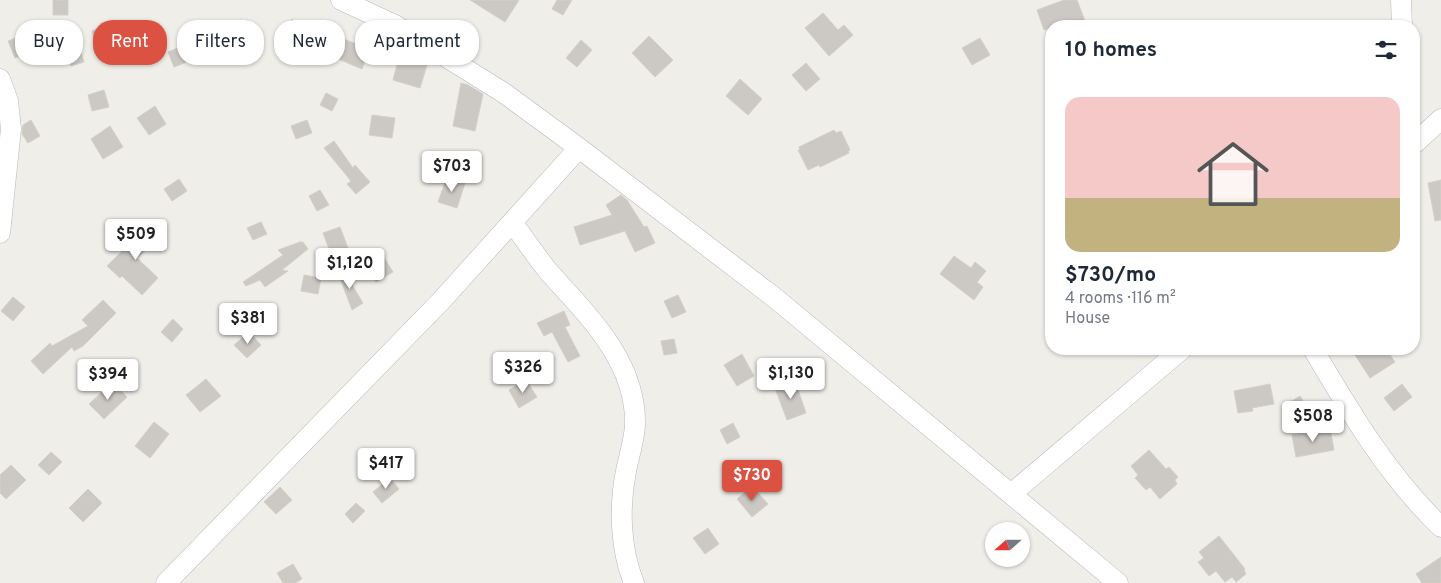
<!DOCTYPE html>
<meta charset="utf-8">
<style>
:root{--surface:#fff;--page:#f2f2f3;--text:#1f2937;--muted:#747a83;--line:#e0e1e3;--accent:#dc5242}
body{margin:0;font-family:Overpass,sans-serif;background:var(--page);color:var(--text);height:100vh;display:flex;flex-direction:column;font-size:19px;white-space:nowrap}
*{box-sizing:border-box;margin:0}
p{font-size:16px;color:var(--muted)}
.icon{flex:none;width:28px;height:28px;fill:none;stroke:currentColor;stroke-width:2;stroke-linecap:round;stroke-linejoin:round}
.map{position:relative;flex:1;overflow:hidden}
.sheet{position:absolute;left:1045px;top:20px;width:375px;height:335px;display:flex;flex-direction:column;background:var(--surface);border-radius:20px;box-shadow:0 1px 4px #0004}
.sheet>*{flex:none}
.guide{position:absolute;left:15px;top:20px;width:475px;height:45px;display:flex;gap:10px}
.needle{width:32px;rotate:249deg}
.controls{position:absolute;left:985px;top:522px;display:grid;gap:10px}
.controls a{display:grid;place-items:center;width:45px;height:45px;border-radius:50%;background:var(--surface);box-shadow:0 1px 4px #0004;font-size:25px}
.price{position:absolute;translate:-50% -42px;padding:0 11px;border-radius:5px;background:#fff;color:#222;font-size:16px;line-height:32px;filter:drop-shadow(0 1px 2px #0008)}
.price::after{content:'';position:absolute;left:50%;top:30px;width:15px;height:11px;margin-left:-8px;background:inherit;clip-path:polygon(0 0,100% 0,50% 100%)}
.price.on{background:var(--accent);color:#fff}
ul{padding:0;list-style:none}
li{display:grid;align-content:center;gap:10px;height:265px;padding:0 20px}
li+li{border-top:1px solid var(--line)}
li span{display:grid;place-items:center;height:155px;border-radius:15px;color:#555}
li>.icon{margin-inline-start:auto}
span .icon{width:90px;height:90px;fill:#fffc;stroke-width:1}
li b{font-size:21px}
h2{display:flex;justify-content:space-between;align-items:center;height:60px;padding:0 20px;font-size:21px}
.pill{padding:0 18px;border-radius:20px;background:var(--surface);box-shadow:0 1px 4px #0004;font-size:18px;line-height:45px}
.pill.on{background:var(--accent);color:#fff}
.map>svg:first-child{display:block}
.building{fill:#ccc9c4;stroke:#d4d0c7}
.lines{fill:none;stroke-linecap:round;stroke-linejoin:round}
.minor-casing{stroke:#b5b7bb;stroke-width:21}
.minor{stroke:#fff;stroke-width:20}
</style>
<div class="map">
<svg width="1441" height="583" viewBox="0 0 1441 583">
<rect width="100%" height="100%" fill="#f0eee8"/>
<!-- building -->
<path class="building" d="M 53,0 L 68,0 L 68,15 L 53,15 Z
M 470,0 L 519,0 L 505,22 Z
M 557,0 L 572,0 L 563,15 L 552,9 Z
M 1064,0 L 1077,0 L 1087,26 L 1072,26 L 1069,21 L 1044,30 L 1037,10 Z
M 823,13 L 838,30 L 844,25 L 853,35 L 829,56 L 805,28 Z
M 292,19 L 308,32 L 296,48 L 279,35 Z
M 108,25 L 113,41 L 96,46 L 92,31 Z
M 28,33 L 35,50 L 15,58 L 8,41 Z
M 649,36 L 673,60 L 655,77 L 632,53 Z
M 980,38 L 990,55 L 972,65 L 962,48 Z
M 344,39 L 361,46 L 360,49 L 368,53 L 362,69 L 336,58 Z
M 581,40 L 592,50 L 577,67 L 566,58 Z
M 185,45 L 192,60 L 174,67 L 168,52 Z
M 79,46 L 84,62 L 71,66 L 66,51 Z
M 399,57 L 427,65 L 420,88 L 393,80 Z
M 806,63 L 820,79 L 806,91 L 792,75 Z
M 740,79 L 762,99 L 748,115 L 726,96 Z
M 461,83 L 468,85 L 483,94 L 475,131 L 453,126 Z
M 104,90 L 109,107 L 92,111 L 88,95 Z
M 326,93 L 338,99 L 332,111 L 320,105 Z
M 155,106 L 166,124 L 149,135 L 137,118 Z
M 372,115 L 395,118 L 392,138 L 369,135 Z
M 31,120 L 40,136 L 28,143 L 22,134 L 23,125 Z
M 307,120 L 312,133 L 296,139 L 291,126 Z
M 110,126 L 123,147 L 103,159 L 91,139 Z
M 834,130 L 836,133 L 841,131 L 850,150 L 848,151 L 849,153 L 820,167 L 819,165 L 808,170 L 798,150 L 800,150 L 799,147 Z
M 334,141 L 353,168 L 355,165 L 370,182 L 356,194 L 347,184 L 351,181 L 324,148 Z
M 447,177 L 465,183 L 457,208 L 438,202 Z
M 179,179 L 187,191 L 172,201 L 164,189 Z
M 1441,180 L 1441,220 L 1435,221 L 1428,183 Z
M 320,190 L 329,205 L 317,211 L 309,196 Z
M 621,195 L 627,200 L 644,227 L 647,226 L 655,243 L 635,252 L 625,231 L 580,245 L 574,227 L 612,215 L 606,205 Z
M 261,222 L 267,234 L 253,240 L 247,228 Z
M 149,224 L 161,236 L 137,258 L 158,278 L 142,295 L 122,276 L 120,278 L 107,266 Z
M 340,227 L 348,248 L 331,254 L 323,233 Z
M 300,242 L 303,242 L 308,249 L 282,270 L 288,271 L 265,287 L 260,280 L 246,286 L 243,282 L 283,255 L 278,250 Z
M 383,256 L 393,272 L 376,282 L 366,265 Z
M 954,256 L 971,268 L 975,262 L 986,271 L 977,282 L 983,287 L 974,300 L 940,274 Z
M 342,268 L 363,303 L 352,310 L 337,270 Z
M 304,275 L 321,278 L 318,294 L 301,291 Z
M 678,295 L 686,312 L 672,318 L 664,301 Z
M 13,297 L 25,307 L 13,321 L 1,311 Z
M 103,300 L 116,313 L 83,346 L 74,351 L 72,347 L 43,374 L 31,361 L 50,343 L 52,346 L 88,326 L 82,320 Z
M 564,311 L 570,325 L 565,327 L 580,356 L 568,362 L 552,332 L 544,336 L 537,323 Z
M 173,319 L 183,329 L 172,342 L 161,332 Z
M 249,332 L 261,345 L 247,358 L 234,345 Z
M 674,339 L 677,353 L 664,355 L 661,341 Z
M 1351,349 L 1386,349 L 1395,362 L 1370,378 Z
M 742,354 L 754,376 L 737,386 L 724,365 Z
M 206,379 L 221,396 L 200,412 L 186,395 Z
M 526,380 L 537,397 L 519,408 L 509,390 Z
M 795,381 L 806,413 L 787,420 L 775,388 Z
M 113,382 L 127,397 L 104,419 L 89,404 Z
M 1270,384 L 1274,404 L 1252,408 L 1253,411 L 1238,413 L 1234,391 Z
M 1402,384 L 1412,397 L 1394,411 L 1384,398 Z
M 1300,396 L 1306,406 L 1294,414 L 1287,404 Z
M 154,422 L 169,434 L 150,458 L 135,446 Z
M 733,423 L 740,437 L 727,444 L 720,430 Z
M 1330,428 L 1334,450 L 1296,457 L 1292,435 Z
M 1149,450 L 1166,469 L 1169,467 L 1178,477 L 1175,480 L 1177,484 L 1160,499 L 1150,487 L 1146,490 L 1135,478 L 1138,475 L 1131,466 Z
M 51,452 L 62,462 L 49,475 L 38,465 Z
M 11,465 L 26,480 L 6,499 L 0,493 L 0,475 Z
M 390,478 L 399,489 L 382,503 L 373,492 Z
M 752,486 L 768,504 L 752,517 L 737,499 Z
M 280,487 L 292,500 L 276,514 L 264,502 Z
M 88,489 L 102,503 L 83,522 L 69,508 Z
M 356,503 L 365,511 L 353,523 L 345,514 Z
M 708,528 L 719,544 L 705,554 L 693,538 Z
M 1219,536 L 1245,569 L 1244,570 L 1246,574 L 1236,582 L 1232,577 L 1225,582 L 1216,571 L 1209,576 L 1198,562 L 1204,558 L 1199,552 Z
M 1441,557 L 1441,583 L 1422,583 L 1416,574 Z
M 293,564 L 302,579 L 295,583 L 283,583 L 277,573 Z"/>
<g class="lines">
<defs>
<path id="minor" d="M 341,0 L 395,25 L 504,93 L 579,148 L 775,298 L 1118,583
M 1401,0 L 1402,26
M 0,79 L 8,101 L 11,129 L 0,233
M 1414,144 L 1441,119
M 512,222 C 524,238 535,255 548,271 C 587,315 637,361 635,426 C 634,441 629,456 626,471 C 619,506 620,549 634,583
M 1313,349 C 1350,412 1388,476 1441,527
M 1011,494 L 1182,349
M 166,583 L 441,301 L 579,148"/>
</defs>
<!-- minor casing -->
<use href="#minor" class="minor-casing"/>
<!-- minor -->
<use href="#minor" class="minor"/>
</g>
</svg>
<div class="controls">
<a><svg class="needle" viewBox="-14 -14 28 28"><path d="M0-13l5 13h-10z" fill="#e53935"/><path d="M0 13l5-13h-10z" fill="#747a83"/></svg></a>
</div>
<b class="price" style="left:452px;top:193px">$703</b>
<b class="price" style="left:136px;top:261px">$509</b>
<b class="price" style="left:350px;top:290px">$1,120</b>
<b class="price" style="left:248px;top:345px">$381</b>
<b class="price" style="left:523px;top:394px">$326</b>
<b class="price" style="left:791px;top:400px">$1,130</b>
<b class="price" style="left:108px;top:401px">$394</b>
<b class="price" style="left:1313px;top:443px">$508</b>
<b class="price" style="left:386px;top:490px">$417</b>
<b class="price on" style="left:752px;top:502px">$730</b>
<div class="guide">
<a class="pill">Buy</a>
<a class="pill on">Rent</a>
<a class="pill">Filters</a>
<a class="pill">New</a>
<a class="pill">Apartment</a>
</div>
<section class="sheet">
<h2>10 homes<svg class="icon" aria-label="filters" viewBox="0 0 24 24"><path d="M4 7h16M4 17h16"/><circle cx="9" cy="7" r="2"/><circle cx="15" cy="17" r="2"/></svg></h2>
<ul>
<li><span style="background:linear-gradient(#f6c9c9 65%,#c2b280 0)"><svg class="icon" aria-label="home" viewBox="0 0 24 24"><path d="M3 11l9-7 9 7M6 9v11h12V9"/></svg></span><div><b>$730/mo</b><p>4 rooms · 116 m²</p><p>House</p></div></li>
</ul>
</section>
</div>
